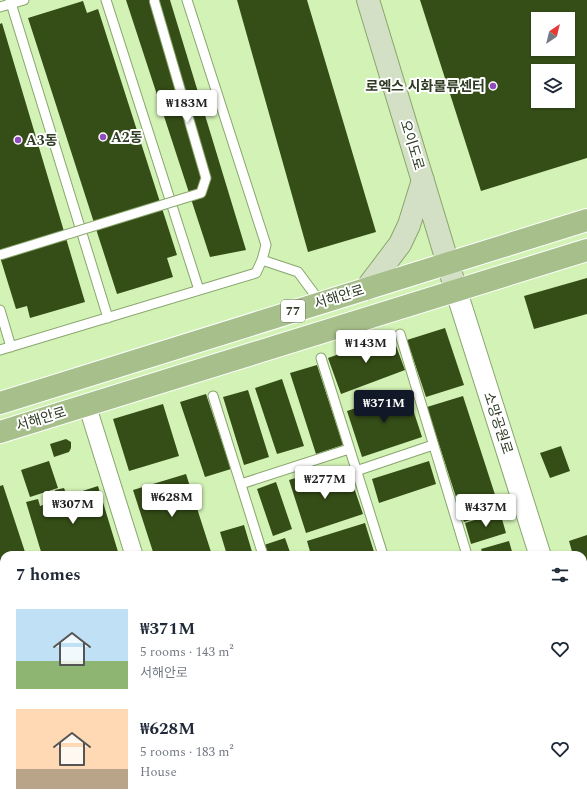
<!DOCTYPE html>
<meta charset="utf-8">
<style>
:root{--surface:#fff;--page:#f2f2f3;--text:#1f2937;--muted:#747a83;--accent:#111827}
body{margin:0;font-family:Spectral,"Noto Sans KR",serif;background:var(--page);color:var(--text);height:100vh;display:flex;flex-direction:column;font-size:15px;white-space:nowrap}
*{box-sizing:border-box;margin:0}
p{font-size:13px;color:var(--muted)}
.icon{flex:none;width:22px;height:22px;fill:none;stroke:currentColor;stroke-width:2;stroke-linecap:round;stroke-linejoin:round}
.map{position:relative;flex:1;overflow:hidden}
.drawer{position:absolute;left:0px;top:551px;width:587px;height:256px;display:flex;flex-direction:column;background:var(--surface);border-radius:12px 12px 0 0;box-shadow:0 1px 3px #0004}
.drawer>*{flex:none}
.needle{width:26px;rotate:35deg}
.tools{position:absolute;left:531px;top:12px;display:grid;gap:8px}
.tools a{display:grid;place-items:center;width:44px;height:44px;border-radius:0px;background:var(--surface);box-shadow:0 1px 3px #0004;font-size:20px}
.price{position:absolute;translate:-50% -34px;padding:0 9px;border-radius:4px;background:#fff;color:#222;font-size:13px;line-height:26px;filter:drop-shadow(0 1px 2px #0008)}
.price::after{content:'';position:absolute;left:50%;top:24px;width:12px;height:9px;margin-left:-6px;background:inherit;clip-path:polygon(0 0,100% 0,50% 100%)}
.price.selected{background:var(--accent);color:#fff}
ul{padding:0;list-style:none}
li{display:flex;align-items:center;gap:12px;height:100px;padding:0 16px}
li span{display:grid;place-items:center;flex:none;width:112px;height:80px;border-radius:0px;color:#555}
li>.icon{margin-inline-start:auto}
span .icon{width:48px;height:48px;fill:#fffc;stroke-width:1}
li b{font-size:17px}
h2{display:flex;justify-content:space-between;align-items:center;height:48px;padding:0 16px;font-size:17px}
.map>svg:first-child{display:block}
.building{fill:#354e17;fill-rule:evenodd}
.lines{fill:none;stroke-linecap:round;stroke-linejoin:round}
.service-casing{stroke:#89a66d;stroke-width:11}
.minor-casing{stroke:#89a66d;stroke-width:19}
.tertiary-casing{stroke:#89a66d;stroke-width:23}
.secondary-casing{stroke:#89a66d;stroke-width:24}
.primary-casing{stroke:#fff;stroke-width:24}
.service{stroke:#fff;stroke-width:9}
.minor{stroke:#fff;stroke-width:17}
.tertiary{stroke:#fff;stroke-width:21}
.secondary{stroke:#d3e0c5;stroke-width:22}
.primary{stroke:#a7c08b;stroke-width:22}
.service-bridge-casing{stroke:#89a66d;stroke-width:11;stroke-linecap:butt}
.service-bridge{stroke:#fff;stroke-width:9}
.poi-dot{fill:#924bbf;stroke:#fff;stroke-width:1.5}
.labels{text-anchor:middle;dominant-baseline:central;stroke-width:4;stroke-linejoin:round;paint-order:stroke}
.shield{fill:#fff;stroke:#6d7665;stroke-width:1}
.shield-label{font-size:13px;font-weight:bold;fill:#2f3b23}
.poi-label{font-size:14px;font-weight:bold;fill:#2f3b23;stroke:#fff;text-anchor:start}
.street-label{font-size:14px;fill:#2f3b23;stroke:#fff}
</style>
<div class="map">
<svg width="587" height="807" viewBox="0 0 587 807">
<rect width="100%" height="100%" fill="#d3f2b6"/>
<!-- building -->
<path class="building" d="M 126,0 L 170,0 L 246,250 L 210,257 Z
M 237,0 L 307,0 L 376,232 L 308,252 Z
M 420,0 L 587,0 L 587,158 L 481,191 ZM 538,19 L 568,19 L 568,49 L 538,49 ZM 538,71 L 568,71 L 568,101 L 538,101 Z
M 83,1 L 87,13 L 98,9 L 177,255 L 167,258 L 173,277 L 117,294 L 28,18 Z
M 2,23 L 85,302 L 30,318 L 27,306 L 16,309 L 0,257 L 0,24 Z
M 587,278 L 587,314 L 534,329 L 524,296 Z
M 445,328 L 464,385 L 426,397 L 407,340 Z
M 392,335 L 405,370 L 341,394 L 328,358 Z
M 317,365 L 343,445 L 316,454 L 290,373 Z
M 282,379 L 304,446 L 277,454 L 255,388 Z
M 248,390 L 269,457 L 244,465 L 223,397 Z
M 407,391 L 422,437 L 362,457 L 347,411 Z
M 206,394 L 231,469 L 205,477 L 180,402 Z
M 463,396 L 500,510 L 464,522 L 427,407 Z
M 163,404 L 179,456 L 129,471 L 113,419 Z
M 66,439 L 71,442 L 71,448 L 69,452 L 54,457 L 50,444 Z
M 561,446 L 570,471 L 550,478 L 540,453 Z
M 49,461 L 58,488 L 30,497 L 21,470 Z
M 429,461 L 436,484 L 379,503 L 372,479 Z
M 348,470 L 363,514 L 306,533 L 289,480 L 318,471 L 321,479 Z
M 186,474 L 212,555 L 154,555 L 133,490 Z
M 276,482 L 292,529 L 273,536 L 257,489 Z
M 3,485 L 26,555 L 4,555 L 4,608 L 0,609 L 0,486 Z
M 98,486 L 119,555 L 42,555 L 26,502 L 38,499 L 40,506 L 58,500 L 55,490 L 64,488 L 67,496 Z
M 500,512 L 506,533 L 471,544 L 465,523 Z
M 365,523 L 375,555 L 311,555 L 307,541 Z
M 244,525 L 253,555 L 227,555 L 220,532 Z
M 587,535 L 587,597 L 583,585 L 583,555 L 573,555 L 569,541 Z
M 285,538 L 291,555 L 267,555 L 264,545 Z
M 509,541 L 513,555 L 483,555 L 481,549 Z
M 583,738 L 587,749 L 587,807 L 446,807 L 445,803 L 583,803 Z
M 4,750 L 4,802 L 0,803 L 0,751 Z
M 36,803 L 81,803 L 82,807 L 38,807 Z
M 89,803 L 125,803 L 127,807 L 90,807 Z
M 149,803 L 284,803 L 285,807 L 150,807 Z"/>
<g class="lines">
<defs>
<path id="service" d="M 10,0 L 108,318
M 106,0 L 199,290
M 0,7 L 24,0
M 262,260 L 298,272 L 321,303
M 0,310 L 11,347
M 400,334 L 467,555
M 0,350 L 256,273 L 262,260 L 266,245 L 187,0
M 321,358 L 383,555
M 213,396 L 263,555
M 356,471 L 433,445
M 241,484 L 349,449
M 311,803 L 313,807
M 381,807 L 393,803
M 436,807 L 438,803"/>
<path id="minor" d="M 87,405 L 134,555"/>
<path id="tertiary" d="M 456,290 L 540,555
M 583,689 L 587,701"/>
<path id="secondary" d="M 368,0 L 456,290
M 366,289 L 400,244 L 409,225 L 423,180"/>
<path id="primary" d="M 0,403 L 587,220
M 0,432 L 587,250"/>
</defs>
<!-- service casing -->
<use href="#service" class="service-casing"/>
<!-- minor casing -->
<use href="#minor" class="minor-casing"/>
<!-- tertiary casing -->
<use href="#tertiary" class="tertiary-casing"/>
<!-- secondary casing -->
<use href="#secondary" class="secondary-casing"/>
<!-- primary casing -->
<use href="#primary" class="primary-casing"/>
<!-- service -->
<use href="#service" class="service"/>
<!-- minor -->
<use href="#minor" class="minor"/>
<!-- tertiary -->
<use href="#tertiary" class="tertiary"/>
<!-- secondary -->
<use href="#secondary" class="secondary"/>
<!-- primary -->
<use href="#primary" class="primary"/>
<defs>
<path id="service-bridge" d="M 0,255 L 201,193 L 206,178 L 154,0"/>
</defs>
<!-- service-bridge casing -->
<use href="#service-bridge" class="service-bridge-casing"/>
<!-- service-bridge -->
<use href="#service-bridge" class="service-bridge"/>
</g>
<!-- markers -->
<g class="poi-dot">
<circle cx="493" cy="86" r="4"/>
<circle cx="103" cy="137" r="4"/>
<circle cx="18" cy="140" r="4"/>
</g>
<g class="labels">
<!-- shield labels -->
<rect class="shield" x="281" y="300" width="24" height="22" rx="3"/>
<g class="shield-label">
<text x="293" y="311">77</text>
</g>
<!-- poi labels -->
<g class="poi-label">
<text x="485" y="86" text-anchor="end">로엑스 시화물류센터</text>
<text x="111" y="137">A2동</text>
<text x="26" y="140">A3동</text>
</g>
<!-- street labels -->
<g class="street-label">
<text transform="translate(412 145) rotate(73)">오이도로</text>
<text transform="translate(339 297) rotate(-17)">서해안로</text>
<text transform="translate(41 419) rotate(-17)">서해안로</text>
<text transform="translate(498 423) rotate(72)">소망공원로</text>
</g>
</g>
</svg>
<div class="tools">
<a><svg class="needle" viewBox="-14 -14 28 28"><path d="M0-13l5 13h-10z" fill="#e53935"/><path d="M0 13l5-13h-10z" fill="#747a83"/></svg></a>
<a><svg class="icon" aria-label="layers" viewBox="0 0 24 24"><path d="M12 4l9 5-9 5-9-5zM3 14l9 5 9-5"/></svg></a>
</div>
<b class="price" style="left:187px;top:124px">₩183M</b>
<b class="price" style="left:366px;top:364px">₩143M</b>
<b class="price selected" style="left:384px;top:424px">₩371M</b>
<b class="price" style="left:325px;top:500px">₩277M</b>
<b class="price" style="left:172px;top:518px">₩628M</b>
<b class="price" style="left:73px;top:525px">₩307M</b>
<b class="price" style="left:486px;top:528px">₩437M</b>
<section class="drawer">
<h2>7 homes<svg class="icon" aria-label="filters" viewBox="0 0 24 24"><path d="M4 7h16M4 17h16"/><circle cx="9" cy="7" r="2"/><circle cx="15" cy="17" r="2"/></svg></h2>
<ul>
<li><span style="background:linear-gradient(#bfe0f5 65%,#8fb573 0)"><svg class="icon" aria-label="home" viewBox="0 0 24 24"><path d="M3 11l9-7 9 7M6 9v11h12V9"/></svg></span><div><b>₩371M</b><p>5 rooms · 143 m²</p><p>서해안로</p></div><svg class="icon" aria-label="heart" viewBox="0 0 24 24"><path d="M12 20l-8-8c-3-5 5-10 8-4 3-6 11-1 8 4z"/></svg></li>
<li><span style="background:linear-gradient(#ffd9b3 75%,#b9a48a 0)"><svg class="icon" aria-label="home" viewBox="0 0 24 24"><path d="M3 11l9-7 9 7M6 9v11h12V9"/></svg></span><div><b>₩628M</b><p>5 rooms · 183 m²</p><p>House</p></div><svg class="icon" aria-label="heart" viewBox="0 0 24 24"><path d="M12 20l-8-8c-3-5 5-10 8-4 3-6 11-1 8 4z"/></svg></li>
</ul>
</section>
</div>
